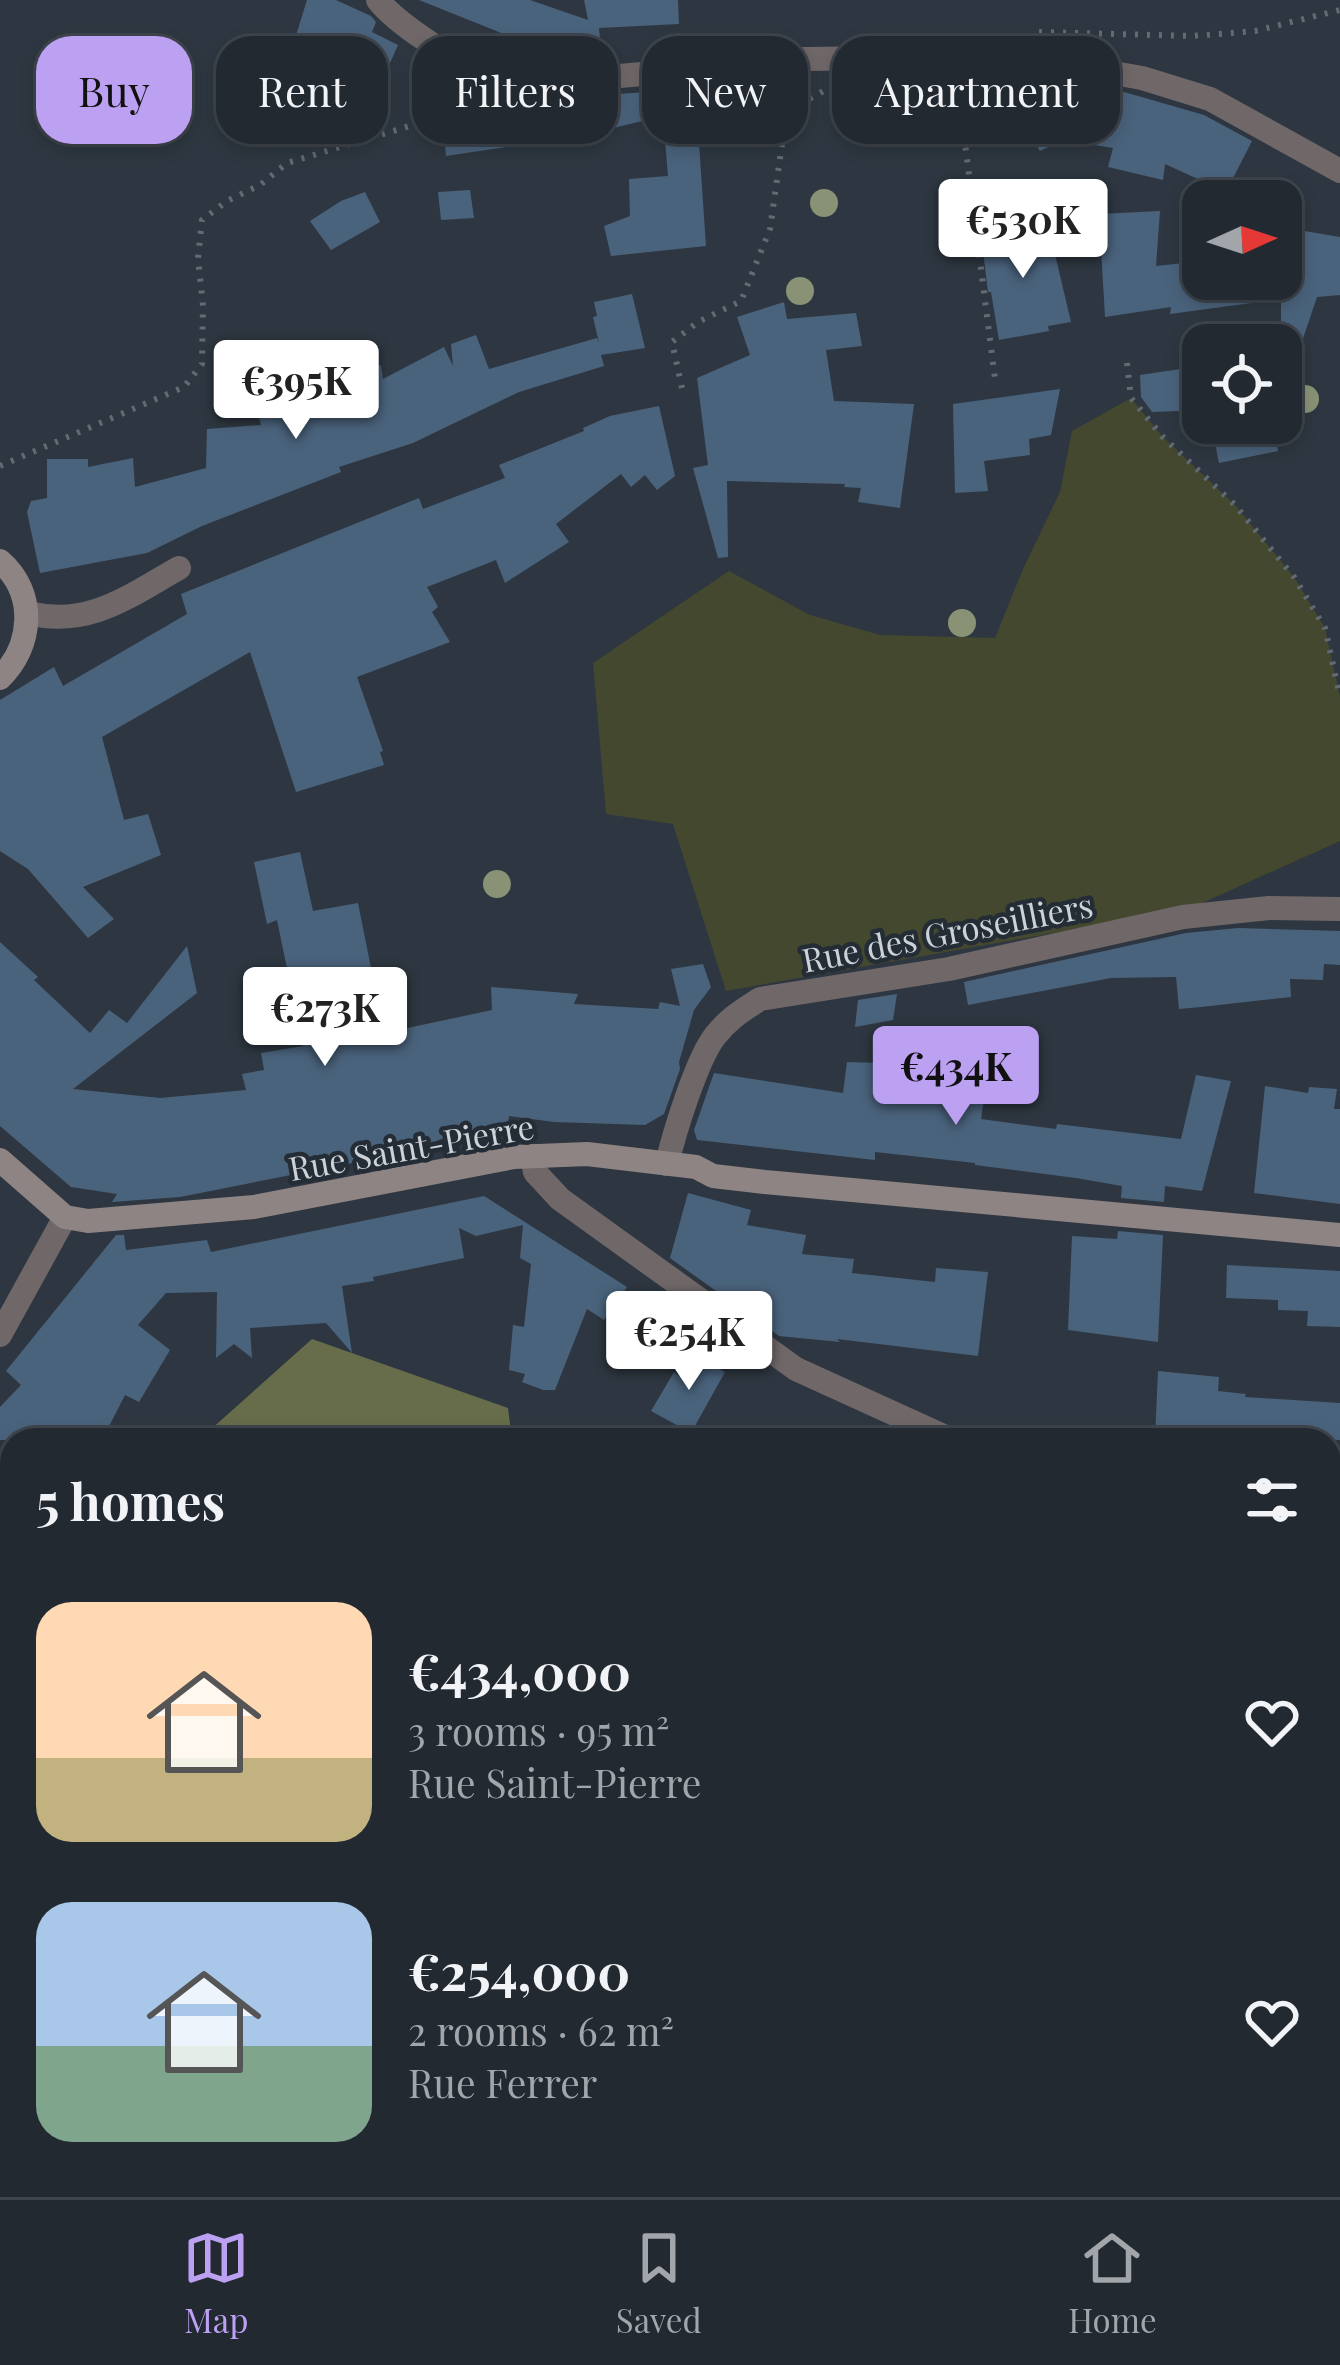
<!DOCTYPE html>
<meta charset="utf-8">
<style>
:root{--surface:#222931;--page:#2a3139;--text:#f1f3f6;--muted:#a2a6ab;--line:#3f454d;--accent:#bca0f2}
body{margin:0;font-family:"Playfair Display",serif;background:var(--page);color:var(--text);height:100vh;display:flex;flex-direction:column;font-size:45px;white-space:nowrap}
*{box-sizing:border-box;margin:0}
p{font-size:39px;color:var(--muted)}
.icon{flex:none;width:66px;height:66px;fill:none;stroke:currentColor;stroke-width:2;stroke-linecap:round;stroke-linejoin:round}
.map{position:relative;flex:1;overflow:hidden}
.side{position:absolute;left:0px;top:1428px;width:1341px;height:771px;display:flex;flex-direction:column;background:var(--surface);border-radius:36px 36px 0 0;box-shadow:0 6px 18px #0003,0 0 0 3px var(--line)}
.side>*{flex:none}
.top-card{position:absolute;left:36px;top:36px;width:1269px;height:108px;display:flex;gap:24px}
.needle{width:78px;rotate:87deg}
.fabs{position:absolute;left:1182px;top:180px;display:grid;gap:24px}
.fabs a{display:grid;place-items:center;width:120px;height:120px;border-radius:24px;background:var(--surface);box-shadow:0 6px 18px #0003,0 0 0 3px var(--line);font-size:60px}
.price{position:absolute;translate:-50% -102px;padding:0 27px;border-radius:12px;background:#fff;color:#222;font-size:39px;line-height:78px;filter:drop-shadow(0 3px 6px #0008)}
.price::after{content:'';position:absolute;left:50%;top:72px;width:36px;height:27px;margin-left:-18px;background:inherit;clip-path:polygon(0 0,100% 0,50% 100%)}
.price.active{background:var(--accent);color:#111}
ul{padding:0;list-style:none}
li{display:flex;align-items:center;gap:36px;height:300px;padding:0 36px}
li span{display:grid;place-items:center;flex:none;width:336px;height:240px;border-radius:36px;color:#555}
li>.icon{margin-inline-start:auto}
span .icon{width:144px;height:144px;fill:#fffc;stroke-width:1}
li b{font-size:51px}
h2{display:flex;justify-content:space-between;align-items:center;height:144px;padding:0 36px;font-size:51px}
.chip{padding:0 42px;border-radius:36px;background:var(--surface);box-shadow:0 6px 18px #0003,0 0 0 3px var(--line);font-size:42px;line-height:108px}
.chip.active{background:var(--accent);color:#111}
.menu{display:flex;justify-content:space-around;align-items:center;height:168px;border-top:3px solid var(--line);background:var(--surface);font-size:33px;color:var(--muted)}
.menu a{display:grid;justify-items:center;gap:6px}
.menu .active{color:var(--accent)}
.map>svg:first-child{display:block}
.green{fill:#44482f}
.forest{fill:#676c4a}
.building{fill:#4a637c}
.lines{fill:none;stroke-linecap:round;stroke-linejoin:round}
.path{stroke:#626a73;stroke-width:6;stroke-dasharray:3 9;stroke-linecap:butt}
.street{stroke:#706868;stroke-width:24}
.secondary{stroke:#8f8484;stroke-width:24}
.tree{fill:#899275}
.labels{text-anchor:middle;dominant-baseline:central;stroke-width:9;stroke-linejoin:round;paint-order:stroke}
.street-label{font-size:33px;fill:#ccd2d8;stroke:#242d36}
</style>
<div class="map">
<svg width="1340" height="2197" viewBox="0 0 1340 2197">
<rect width="100%" height="100%" fill="#2e3741"/>
<!-- green -->
<path class="green" d="M 1131,398 L 1162,436 L 1235,505 L 1294,577 L 1325,628 L 1340,697 L 1340,841 L 1189,909 L 726,991 L 673,824 L 606,814 L 593,663 L 729,571 L 810,615 L 880,635 L 995,638 L 1023,569 L 1060,492 L 1072,431 Z"/>
<!-- forest -->
<path class="forest" d="M 312,1339 L 508,1408 L 512,1440 L 199,1440 Z
M 12,1771 L 12,2035 L 0,2036 L 0,1774 Z"/>
<!-- building -->
<path class="building" d="M 307,0 L 336,0 L 371,16 L 376,22 L 372,32 L 398,45 L 378,90 L 318,61 L 319,56 L 293,45 Z
M 419,0 L 530,0 L 588,20 L 584,0 L 678,0 L 679,24 L 599,28 L 602,61 L 576,63 Z
M 154,54 L 184,74 L 167,101 L 135,81 Z
M 932,78 L 936,114 L 855,119 L 857,79 Z
M 990,79 L 1072,82 L 1124,92 L 1204,115 L 1252,141 L 1226,192 L 1165,164 L 1163,180 L 1108,167 L 1113,148 L 1063,140 L 1040,151 L 1023,123 L 1016,123 L 1016,107 L 988,107 Z
M 706,88 L 709,104 L 663,116 L 697,114 L 706,246 L 611,256 L 604,226 L 630,216 L 629,179 L 668,176 L 663,116 L 580,136 L 446,156 L 443,124 L 481,119 L 480,100 L 509,94 L 544,99 Z
M 470,190 L 474,218 L 441,220 L 438,192 Z
M 365,192 L 380,222 L 331,250 L 310,221 L 341,201 Z
M 1160,211 L 1156,266 L 1194,262 L 1195,266 L 1203,265 L 1203,279 L 1281,279 L 1281,227 L 1340,237 L 1340,295 L 1317,297 L 1286,389 L 1281,388 L 1281,299 L 1170,314 L 1171,307 L 1105,317 L 1099,214 Z
M 1021,221 L 1023,240 L 1050,233 L 1071,322 L 1048,326 L 1049,331 L 999,340 L 991,292 L 988,292 L 980,226 Z
M 632,294 L 645,348 L 601,355 L 604,366 L 519,392 L 413,443 L 339,467 L 341,472 L 202,526 L 147,553 L 40,573 L 27,512 L 31,501 L 47,498 L 47,459 L 88,459 L 88,467 L 133,458 L 135,487 L 206,468 L 207,429 L 261,425 L 244,365 L 280,355 L 286,376 L 381,365 L 383,379 L 444,347 L 453,366 L 451,344 L 476,335 L 489,369 L 597,338 L 599,343 L 593,317 L 597,316 L 594,302 Z
M 784,302 L 787,319 L 856,313 L 862,346 L 826,350 L 834,401 L 914,404 L 900,508 L 858,502 L 861,488 L 844,487 L 845,484 L 727,481 L 728,557 L 718,558 L 693,468 L 708,465 L 697,378 L 750,355 L 737,317 Z
M 1201,366 L 1203,410 L 1152,412 L 1141,397 L 1140,375 Z
M 1060,389 L 1051,435 L 1029,439 L 1030,455 L 984,461 L 988,491 L 955,493 L 953,404 Z
M 659,406 L 675,476 L 657,490 L 645,475 L 631,487 L 621,474 L 556,524 L 569,542 L 505,583 L 496,560 L 427,587 L 438,607 L 432,612 L 450,642 L 357,677 L 383,751 L 380,752 L 384,765 L 296,792 L 250,652 L 102,737 L 124,820 L 148,814 L 161,855 L 83,887 L 114,919 L 88,938 L 28,869 L 0,851 L 0,700 L 54,667 L 63,686 L 187,614 L 181,594 L 419,498 L 423,509 L 505,478 L 499,465 L 584,431 L 583,428 L 610,416 Z
M 1211,423 L 1274,423 L 1278,451 L 1219,463 Z
M 300,852 L 313,911 L 358,903 L 384,1033 L 492,1010 L 491,987 L 578,994 L 574,1004 L 658,1009 L 660,1002 L 680,1006 L 671,969 L 703,964 L 711,987 L 694,1010 L 679,1062 L 680,1069 L 664,1114 L 645,1125 L 554,1122 L 509,1116 L 507,1129 L 463,1130 L 412,1151 L 180,1197 L 112,1202 L 117,1194 L 71,1187 L 0,1126 L 0,942 L 38,977 L 34,980 L 90,1033 L 109,1010 L 127,1023 L 187,946 L 197,993 L 73,1089 L 160,1098 L 246,1090 L 242,1074 L 264,1070 L 261,1053 L 303,1046 L 277,920 L 267,924 L 254,862 Z
M 1238,928 L 1340,931 L 1340,965 L 1324,964 L 1323,980 L 1290,979 L 1291,997 L 1201,1007 L 1179,1009 L 1176,977 L 1111,978 L 968,1005 L 964,982 L 1186,933 Z
M 897,994 L 893,1020 L 855,1027 L 858,1000 Z
M 847,1062 L 951,1065 L 944,1083 L 986,1087 L 981,1119 L 1056,1129 L 1057,1124 L 1181,1139 L 1196,1075 L 1231,1081 L 1202,1191 L 1165,1186 L 1164,1202 L 1121,1198 L 1122,1186 L 1076,1178 L 975,1165 L 975,1163 L 875,1152 L 875,1160 L 697,1140 L 694,1130 L 714,1073 L 843,1093 Z
M 1265,1086 L 1308,1093 L 1309,1087 L 1337,1089 L 1334,1109 L 1340,1109 L 1340,1204 L 1254,1193 Z
M 688,1193 L 751,1210 L 747,1225 L 806,1235 L 802,1254 L 854,1259 L 852,1273 L 935,1282 L 936,1268 L 988,1272 L 978,1356 L 837,1339 L 840,1342 L 779,1336 L 670,1258 Z
M 484,1196 L 627,1287 L 604,1320 L 587,1309 L 555,1390 L 543,1390 L 522,1382 L 525,1374 L 509,1370 L 513,1325 L 524,1327 L 531,1264 L 520,1258 L 523,1225 L 476,1236 L 459,1228 L 464,1258 L 373,1277 L 374,1281 L 342,1286 L 352,1353 L 326,1323 L 250,1328 L 252,1358 L 234,1344 L 216,1358 L 217,1292 L 166,1293 L 138,1325 L 170,1350 L 139,1402 L 125,1395 L 102,1440 L 67,1440 L 52,1429 L 42,1440 L 0,1440 L 0,1407 L 21,1385 L 6,1371 L 116,1235 L 124,1235 L 126,1250 L 207,1240 L 211,1252 Z
M 1118,1231 L 1163,1235 L 1158,1342 L 1068,1330 L 1072,1236 L 1117,1239 Z
M 1227,1265 L 1340,1271 L 1340,1327 L 1307,1326 L 1308,1311 L 1278,1310 L 1278,1300 L 1226,1298 Z
M 691,1353 L 725,1372 L 691,1433 L 651,1411 L 674,1372 L 679,1376 Z
M 1158,1371 L 1219,1377 L 1218,1391 L 1246,1394 L 1245,1397 L 1340,1403 L 1340,1440 L 1155,1438 Z"/>
<g class="lines">
<!-- path -->
<path class="path" d="M 1039,32 L 1193,36 L 1255,31 L 1340,10
M 958,88 L 995,379
M 1127,363 L 1131,398 L 1162,436 L 1235,505 L 1294,577 L 1325,628 L 1340,697
M 682,388 L 672,342 L 698,322 L 741,301 L 770,229 L 782,144 L 793,108 L 827,89
M 0,466 L 184,387 L 202,364 L 203,306 L 198,258 L 202,220 L 227,201 L 260,185 L 287,163 L 463,110 L 480,99"/>
<!-- street -->
<path class="street" d="M 378,0 C 396,23 451,59 478,69 C 500,77 521,80 543,83 L 806,59 L 883,58 L 1074,66 L 1142,78 L 1210,99 L 1340,171
M 28,613 C 89,628 129,596 179,568
M 532,1156 L 535,1172 L 560,1199 L 796,1369 L 952,1440
M 667,1164 C 674,1133 697,1059 715,1036 C 728,1019 743,1010 760,999 L 949,969 L 1183,917 L 1269,908 L 1340,909
M 0,1335 L 65,1217
M 1329,1481 L 1340,1482
M 1329,2004 L 1340,2003
M 0,2059 L 12,2060
M 739,2187 L 740,2197"/>
<!-- secondary -->
<path class="secondary" d="M 0,561 C 37,593 33,646 0,678
M 0,1160 L 65,1217 L 88,1221 L 254,1207 L 514,1157 L 587,1154 L 696,1167 L 713,1176 L 765,1182 L 1340,1235"/>
</g>
<!-- trees -->
<g class="tree">
<circle cx="824" cy="203" r="14"/>
<circle cx="800" cy="291" r="14"/>
<circle cx="1305" cy="399" r="14"/>
<circle cx="962" cy="623" r="14"/>
<circle cx="497" cy="884" r="14"/>
</g>
<g class="labels">
<!-- street labels -->
<g class="street-label">
<text transform="translate(947 931) rotate(-11)">Rue des Groseilliers</text>
<text transform="translate(411 1146) rotate(-10)">Rue Saint-Pierre</text>
</g>
</g>
</svg>
<div class="fabs">
<a><svg class="needle" viewBox="-14 -14 28 28"><path d="M0-13l5 13h-10z" fill="#e53935"/><path d="M0 13l5-13h-10z" fill="#a2a6ab"/></svg></a>
<a><svg class="icon" aria-label="locate" viewBox="0 0 24 24"><circle cx="12" cy="12" r="6"/><path d="M12 2v4M12 18v4M2 12h4M18 12h4"/></svg></a>
</div>
<b class="price" style="left:1023px;top:281px">€530K</b>
<b class="price" style="left:296px;top:442px">€395K</b>
<b class="price" style="left:325px;top:1069px">€273K</b>
<b class="price active" style="left:956px;top:1128px">€434K</b>
<b class="price" style="left:689px;top:1393px">€254K</b>
<div class="top-card">
<a class="chip active">Buy</a>
<a class="chip">Rent</a>
<a class="chip">Filters</a>
<a class="chip">New</a>
<a class="chip">Apartment</a>
</div>
<section class="side">
<h2>5 homes<svg class="icon" aria-label="filters" viewBox="0 0 24 24"><path d="M4 7h16M4 17h16"/><circle cx="9" cy="7" r="2"/><circle cx="15" cy="17" r="2"/></svg></h2>
<ul>
<li><span style="background:linear-gradient(#ffd9b3 65%,#c2b280 0)"><svg class="icon" aria-label="home" viewBox="0 0 24 24"><path d="M3 11l9-7 9 7M6 9v11h12V9"/></svg></span><div><b>€434,000</b><p>3 rooms · 95 m²</p><p>Rue Saint-Pierre</p></div><svg class="icon" aria-label="heart" viewBox="0 0 24 24"><path d="M12 20l-8-8c-3-5 5-10 8-4 3-6 11-1 8 4z"/></svg></li>
<li><span style="background:linear-gradient(#a9c7e8 60%,#7fa58c 0)"><svg class="icon" aria-label="home" viewBox="0 0 24 24"><path d="M3 11l9-7 9 7M6 9v11h12V9"/></svg></span><div><b>€254,000</b><p>2 rooms · 62 m²</p><p>Rue Ferrer</p></div><svg class="icon" aria-label="heart" viewBox="0 0 24 24"><path d="M12 20l-8-8c-3-5 5-10 8-4 3-6 11-1 8 4z"/></svg></li>
</ul>
</section>
</div>
<nav class="menu">
<a class="active"><svg class="icon" aria-label="map" viewBox="0 0 24 24"><path d="M3 6l6-2 6 2 6-2v14l-6 2-6-2-6 2zM9 4v14M15 6v14"/></svg>Map</a>
<a><svg class="icon" aria-label="saved" viewBox="0 0 24 24"><path d="M7 4h10v16l-5-4-5 4z"/></svg>Saved</a>
<a><svg class="icon" aria-label="home" viewBox="0 0 24 24"><path d="M3 11l9-7 9 7M6 9v11h12V9"/></svg>Home</a>
</nav>
